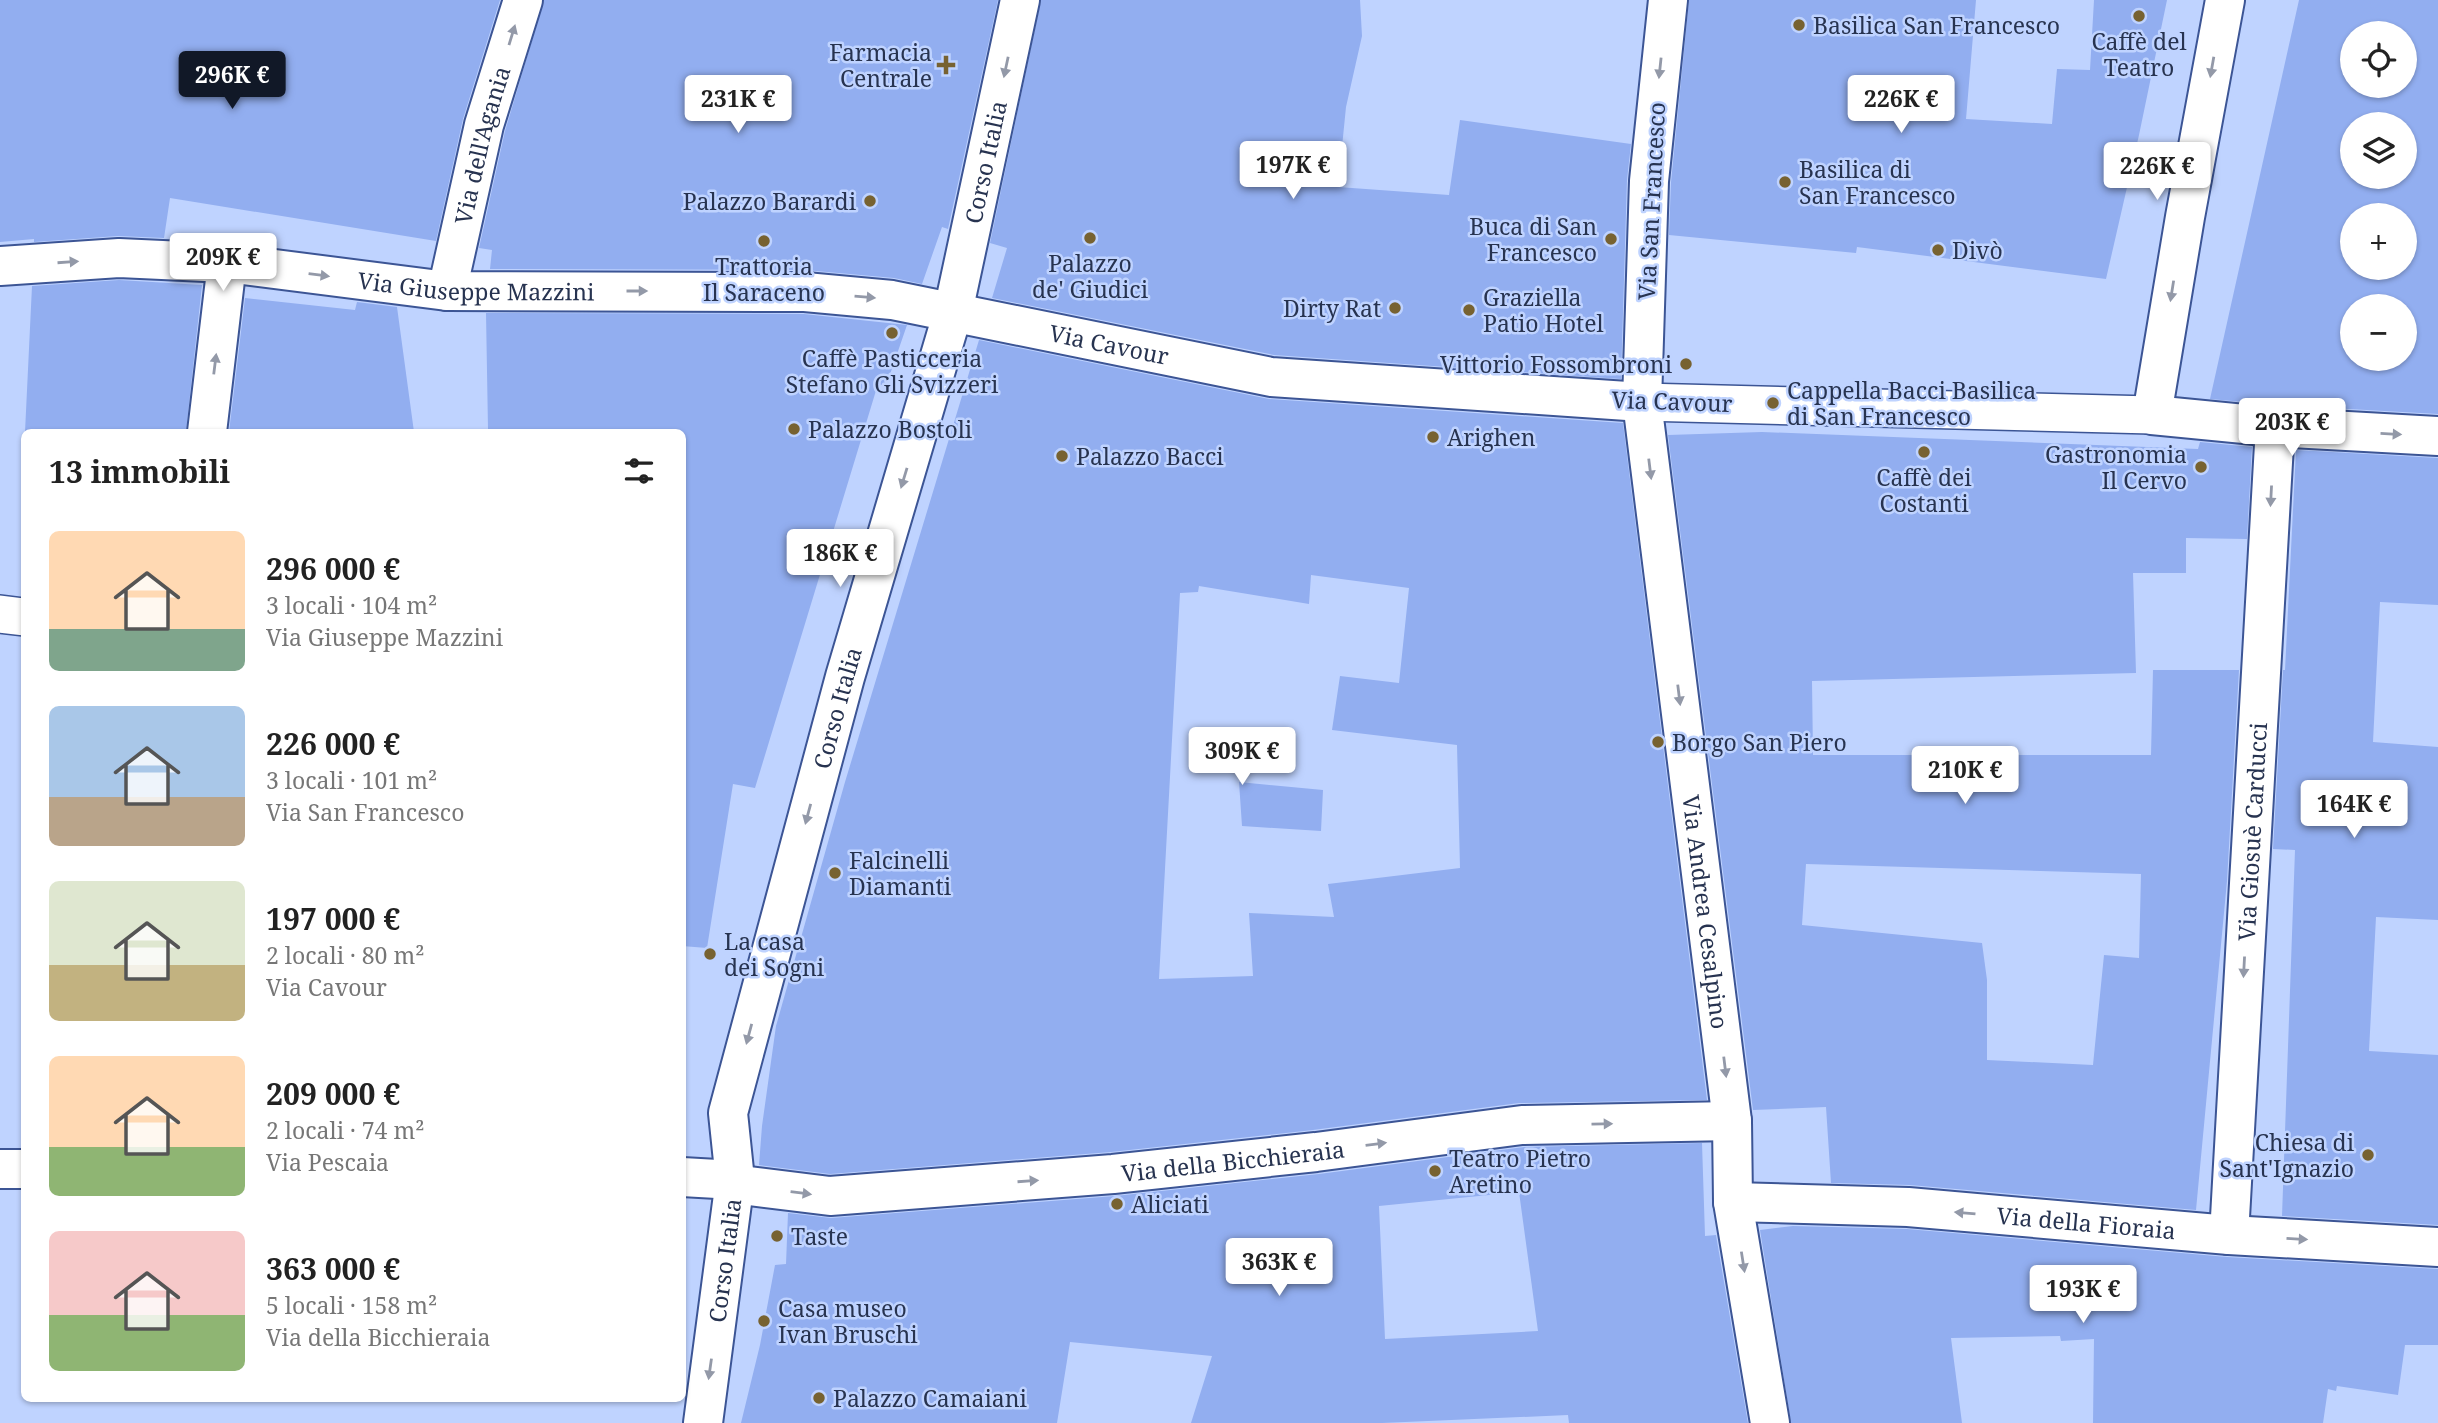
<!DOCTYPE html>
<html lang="it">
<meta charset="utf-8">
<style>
:root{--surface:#fff;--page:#f6f6f6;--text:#222;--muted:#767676;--accent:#111827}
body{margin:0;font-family:"Noto Serif",serif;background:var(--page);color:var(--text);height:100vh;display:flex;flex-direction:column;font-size:26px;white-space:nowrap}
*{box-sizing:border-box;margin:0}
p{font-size:23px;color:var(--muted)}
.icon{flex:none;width:38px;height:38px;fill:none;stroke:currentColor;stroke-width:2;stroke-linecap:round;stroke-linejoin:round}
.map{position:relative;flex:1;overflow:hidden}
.side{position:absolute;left:21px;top:429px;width:665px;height:973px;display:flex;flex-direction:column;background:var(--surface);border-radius:10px;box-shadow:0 2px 5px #0004}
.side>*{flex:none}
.fabs{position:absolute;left:2340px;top:21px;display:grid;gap:14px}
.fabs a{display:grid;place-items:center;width:77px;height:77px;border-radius:50%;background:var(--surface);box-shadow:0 2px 5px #0004;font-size:35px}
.price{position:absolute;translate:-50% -60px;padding:0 16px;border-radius:7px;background:#fff;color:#222;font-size:23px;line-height:46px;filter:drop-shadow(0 2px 4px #0008)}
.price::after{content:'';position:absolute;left:50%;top:42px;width:21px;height:16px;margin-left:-10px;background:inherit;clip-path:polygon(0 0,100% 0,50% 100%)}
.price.on{background:var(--accent);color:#fff}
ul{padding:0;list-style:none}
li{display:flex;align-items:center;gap:21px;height:175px;padding:0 28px}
li span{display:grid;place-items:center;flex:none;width:196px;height:140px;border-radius:10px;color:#555}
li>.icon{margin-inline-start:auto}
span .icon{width:84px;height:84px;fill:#fffc;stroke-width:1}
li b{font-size:30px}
h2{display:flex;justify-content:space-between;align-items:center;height:84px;padding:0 28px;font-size:30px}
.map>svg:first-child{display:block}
.building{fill:#92aef0;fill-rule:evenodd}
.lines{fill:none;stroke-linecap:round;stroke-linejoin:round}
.pedestrian-casing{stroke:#3c5595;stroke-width:40}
.minor-casing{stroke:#3c5595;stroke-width:42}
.pedestrian{stroke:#fff;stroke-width:37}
.minor{stroke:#fff;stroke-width:38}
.oneway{fill:#9399a8}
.poi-dot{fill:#776231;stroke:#bfd3ff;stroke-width:2.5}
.labels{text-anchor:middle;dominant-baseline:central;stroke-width:5;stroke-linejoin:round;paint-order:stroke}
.poi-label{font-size:23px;fill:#273350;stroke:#bfd3ff;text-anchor:start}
.street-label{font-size:23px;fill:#273350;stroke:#bfd3ff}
</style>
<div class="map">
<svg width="2438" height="1423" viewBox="0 0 2438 1423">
<rect width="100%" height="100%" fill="#bfd3ff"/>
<!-- building -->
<path class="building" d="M 0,0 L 500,0 L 463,119 L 436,241 L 170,198 L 164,238 L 118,236 L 34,242 L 34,239 L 0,242 Z
M 544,0 L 998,0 L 948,229 L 942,227 L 922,284 L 894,278 L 805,270 L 490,269 L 492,250 L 479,248 L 505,131 Z
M 1041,0 L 1360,0 L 1362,36 L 1346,107 L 1338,187 L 1449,195 L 1460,120 L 1631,144 L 1627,180 L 1621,379 L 1274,355 L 992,298 L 1007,248 L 990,243 Z
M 1689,0 L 1976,0 L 1966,119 L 2052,124 L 2057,69 L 2090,70 L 2094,0 L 2167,0 L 2139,135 L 2106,279 L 1857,247 L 1856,253 L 1669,235 L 1671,182 Z
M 2299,0 L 2438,0 L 2438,414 L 2277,405 L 2210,399 ZM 2352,33 L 2404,33 L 2404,86 L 2352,86 ZM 2352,124 L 2404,124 L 2404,177 L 2352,177 ZM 2352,215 L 2404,215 L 2404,268 L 2352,268 ZM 2352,306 L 2404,306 L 2404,359 L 2352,359 Z
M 119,280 L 202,285 L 186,432 L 25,432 L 32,286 Z
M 245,298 L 355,310 L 357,302 L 397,307 L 414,432 L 229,432 Z
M 486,313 L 804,314 L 907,325 L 886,386 L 878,384 L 755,788 L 733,784 L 707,948 L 682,946 L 682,432 L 563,432 L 564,429 L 488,429 Z
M 979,340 L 1269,399 L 1623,423 L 1707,1100 L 1519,1103 L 1313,1130 L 1111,1152 L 830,1174 L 759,1165 L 762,1126 L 776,1026 L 845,782 ZM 1311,575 L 1409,588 L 1399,683 L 1340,676 L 1332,730 L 1457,745 L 1460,868 L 1328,884 L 1334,917 L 1249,913 L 1253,976 L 1159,979 L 1180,593 L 1198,592 L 1199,586 L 1309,604 Z
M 1762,432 L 2198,449 L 2200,442 L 2252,447 L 2247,539 L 2186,538 L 2186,573 L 2133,573 L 2136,673 L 1812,681 L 1813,755 L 2151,755 L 2153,670 L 2239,670 L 2227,881 L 2196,1210 L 1910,1185 L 1831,1183 L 1826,1107 L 1753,1110 L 1668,435 ZM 1806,864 L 2141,874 L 2139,958 L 2104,955 L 2093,1065 L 1987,1060 L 1987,980 L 1982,943 L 1802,925 Z
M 2296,450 L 2438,458 L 2438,605 L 2380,602 L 2373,742 L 2438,747 L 2438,920 L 2376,917 L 2369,1051 L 2438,1055 L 2438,1225 L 2282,1216 L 2295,850 L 2273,849 L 2283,670 L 2285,670 Z
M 1239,782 L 1323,790 L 1321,831 L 1242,826 Z
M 1702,1143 L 1705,1236 L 1716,1235 L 1748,1423 L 1569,1423 L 1568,1415 L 1382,1423 L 1191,1423 L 1212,1356 L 1070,1342 L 1057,1423 L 741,1423 L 760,1345 L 775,1265 L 786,1264 L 788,1213 L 831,1218 L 1115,1196 L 1319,1174 L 1524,1147 ZM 1519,1192 L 1538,1331 L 1385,1339 L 1379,1206 Z
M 1793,1226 L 1907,1229 L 2227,1257 L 2438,1269 L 2438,1345 L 2405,1345 L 2398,1395 L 2337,1386 L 2336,1391 L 2328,1389 L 2323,1423 L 2093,1423 L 2094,1339 L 2061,1341 L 2060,1336 L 1951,1338 L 1962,1423 L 1791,1423 L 1760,1230 Z"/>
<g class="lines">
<defs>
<path id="pedestrian" d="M 1642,402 L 2152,415
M 0,614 L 24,617"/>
<g id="minor">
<path id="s1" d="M 1668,0 L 1649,181 L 1642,402 L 1732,1121 L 1733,1202 L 1770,1423"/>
<path d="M 2225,0 L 2185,217 L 2152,415 L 2275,427 L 2438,436"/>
<path id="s2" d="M 0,266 L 119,258 L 227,263 L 447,291 L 805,292 L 892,300 L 1271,377 L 1642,402"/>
<path id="s3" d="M 447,291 L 484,125 L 523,0"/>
<path d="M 207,432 L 227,263"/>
<path d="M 0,1169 L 24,1169"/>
<path id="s4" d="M 682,1177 L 735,1180 L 741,1185 L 830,1196 L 1113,1174 L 1316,1152 L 1522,1125 L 1732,1121"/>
<path id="s5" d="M 1733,1202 L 1908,1207 L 2229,1235 L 2438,1247"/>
<path id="s6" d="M 2229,1235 L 2275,427"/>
<path id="s7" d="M 703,1423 L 735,1180 L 728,1113 L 845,677 L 953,312 L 1020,0"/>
</g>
</defs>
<!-- pedestrian casing -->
<use href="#pedestrian" class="pedestrian-casing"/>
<!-- minor casing -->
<use href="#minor" class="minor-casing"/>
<!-- pedestrian -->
<use href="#pedestrian" class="pedestrian"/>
<!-- minor -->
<use href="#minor" class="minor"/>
</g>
<!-- one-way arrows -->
<defs><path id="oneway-solid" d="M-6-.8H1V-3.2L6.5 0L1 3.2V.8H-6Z" transform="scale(1.75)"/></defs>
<g class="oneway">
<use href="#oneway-solid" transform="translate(512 35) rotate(-73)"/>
<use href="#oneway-solid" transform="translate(1006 67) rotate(102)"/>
<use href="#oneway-solid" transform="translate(2212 67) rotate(100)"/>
<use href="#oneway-solid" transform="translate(1660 68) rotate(96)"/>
<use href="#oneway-solid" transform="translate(68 262) rotate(-4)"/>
<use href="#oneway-solid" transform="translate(319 275) rotate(7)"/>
<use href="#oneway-solid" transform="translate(637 291)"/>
<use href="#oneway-solid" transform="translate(2172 291) rotate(99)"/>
<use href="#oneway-solid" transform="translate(865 297) rotate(5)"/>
<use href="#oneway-solid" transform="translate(215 364) rotate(-83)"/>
<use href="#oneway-solid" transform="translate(2391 434) rotate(3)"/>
<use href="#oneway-solid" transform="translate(1650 469) rotate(83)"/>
<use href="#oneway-solid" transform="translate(904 478) rotate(107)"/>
<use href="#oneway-solid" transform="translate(2271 496) rotate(93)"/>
<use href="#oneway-solid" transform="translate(1679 695) rotate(83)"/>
<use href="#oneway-solid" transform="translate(808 814) rotate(105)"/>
<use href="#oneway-solid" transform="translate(2244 967) rotate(93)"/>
<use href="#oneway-solid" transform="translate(749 1034) rotate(105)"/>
<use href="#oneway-solid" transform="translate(1725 1067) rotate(83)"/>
<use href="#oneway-solid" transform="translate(1602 1124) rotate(-1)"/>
<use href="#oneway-solid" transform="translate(1376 1144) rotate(-7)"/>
<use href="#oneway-solid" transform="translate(1028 1181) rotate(-4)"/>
<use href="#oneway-solid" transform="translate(801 1193) rotate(7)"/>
<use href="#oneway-solid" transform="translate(1965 1213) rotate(-175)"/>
<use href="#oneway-solid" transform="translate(2297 1239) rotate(3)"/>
<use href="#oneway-solid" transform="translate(1743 1262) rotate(81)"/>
<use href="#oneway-solid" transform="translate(710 1369) rotate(98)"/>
</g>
<!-- markers -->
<g class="poi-dot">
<circle cx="2139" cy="16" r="7"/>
<circle cx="1799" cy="25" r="7"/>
<path d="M942.5 54.5h7v7h7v7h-7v7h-7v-7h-7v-7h7z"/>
<circle cx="1785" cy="182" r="7"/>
<circle cx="870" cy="201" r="7"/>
<circle cx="1090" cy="238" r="7"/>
<circle cx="1611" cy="239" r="7"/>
<circle cx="764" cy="241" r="7"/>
<circle cx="1938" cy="250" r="7"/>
<circle cx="1395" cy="308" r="7"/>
<circle cx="1469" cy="310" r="7"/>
<circle cx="892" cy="333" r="7"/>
<circle cx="1686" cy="364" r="7"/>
<circle cx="1773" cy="403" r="7"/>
<circle cx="794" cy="429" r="7"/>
<circle cx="1433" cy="437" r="7"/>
<circle cx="1924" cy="452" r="7"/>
<circle cx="1062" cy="456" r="7"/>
<circle cx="2201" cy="467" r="7"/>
<circle cx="1658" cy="742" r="7"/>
<circle cx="835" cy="873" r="7"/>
<circle cx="710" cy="954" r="7"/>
<circle cx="2368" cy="1155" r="7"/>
<circle cx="1435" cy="1171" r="7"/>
<circle cx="1117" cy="1204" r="7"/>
<circle cx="777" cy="1236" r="7"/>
<circle cx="764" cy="1321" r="7"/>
<circle cx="819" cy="1398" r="7"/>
</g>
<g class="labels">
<!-- poi labels -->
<g class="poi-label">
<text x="1813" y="25">Basilica San Francesco</text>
<text x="2139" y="41" text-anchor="middle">Caffè del<tspan x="2139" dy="26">Teatro</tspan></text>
<text x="932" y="52" text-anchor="end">Farmacia<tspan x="932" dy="26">Centrale</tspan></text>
<text x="1799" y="169">Basilica di<tspan x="1799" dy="26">San Francesco</tspan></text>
<text x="856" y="201" text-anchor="end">Palazzo Barardi</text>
<text x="1597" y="226" text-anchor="end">Buca di San<tspan x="1597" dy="26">Francesco</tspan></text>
<text x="1952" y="250">Divò</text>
<text x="1090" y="263" text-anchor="middle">Palazzo<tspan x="1090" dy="26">de' Giudici</tspan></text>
<text x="764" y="266" text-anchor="middle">Trattoria<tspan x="764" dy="26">Il Saraceno</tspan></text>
<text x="1483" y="297">Graziella<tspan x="1483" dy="26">Patio Hotel</tspan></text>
<text x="1381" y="308" text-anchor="end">Dirty Rat</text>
<text x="892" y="358" text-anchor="middle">Caffè Pasticceria<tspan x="892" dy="26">Stefano Gli Svizzeri</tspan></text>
<text x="1672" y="364" text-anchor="end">Vittorio Fossombroni</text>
<text x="1787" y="390">Cappella Bacci Basilica<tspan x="1787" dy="26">di San Francesco</tspan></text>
<text x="808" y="429">Palazzo Bostoli</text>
<text x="1447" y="437">Arighen</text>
<text x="2187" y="454" text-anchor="end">Gastronomia<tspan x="2187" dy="26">Il Cervo</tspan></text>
<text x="1076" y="456">Palazzo Bacci</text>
<text x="1924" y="477" text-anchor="middle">Caffè dei<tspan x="1924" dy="26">Costanti</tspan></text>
<text x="1672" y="742">Borgo San Piero</text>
<text x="849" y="860">Falcinelli<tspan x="849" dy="26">Diamanti</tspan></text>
<text x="724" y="941">La casa<tspan x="724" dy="26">dei Sogni</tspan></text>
<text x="2354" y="1142" text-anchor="end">Chiesa di<tspan x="2354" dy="26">Sant'Ignazio</tspan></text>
<text x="1449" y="1158">Teatro Pietro<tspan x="1449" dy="26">Aretino</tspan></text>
<text x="1131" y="1204">Aliciati</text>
<text x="791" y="1236">Taste</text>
<text x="778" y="1308">Casa museo<tspan x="778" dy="26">Ivan Bruschi</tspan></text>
<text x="833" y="1398">Palazzo Camaiani</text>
</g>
<!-- street labels -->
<g class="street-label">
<text stroke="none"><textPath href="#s3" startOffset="150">Via dell'Agania</textPath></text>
<text stroke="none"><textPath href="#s7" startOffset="1298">Corso Italia</textPath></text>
<text transform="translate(1651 201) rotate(-87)">Via San Francesco</text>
<text stroke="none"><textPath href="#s2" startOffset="478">Via Giuseppe Mazzini</textPath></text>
<text stroke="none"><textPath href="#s2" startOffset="1116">Via Cavour</textPath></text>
<text transform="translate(1672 401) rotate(2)">Via Cavour</text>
<text stroke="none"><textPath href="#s7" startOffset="732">Corso Italia</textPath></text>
<text stroke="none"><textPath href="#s6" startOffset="404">Via Giosuè Carducci</textPath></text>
<text stroke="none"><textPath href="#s1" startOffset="917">Via Andrea Cesalpino</textPath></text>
<text stroke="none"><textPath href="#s4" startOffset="555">Via della Bicchieraia</textPath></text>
<text stroke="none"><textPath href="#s5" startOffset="354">Via della Fioraia</textPath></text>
<text stroke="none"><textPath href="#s7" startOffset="164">Corso Italia</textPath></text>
</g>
</g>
</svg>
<div class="fabs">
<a><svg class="icon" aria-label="locate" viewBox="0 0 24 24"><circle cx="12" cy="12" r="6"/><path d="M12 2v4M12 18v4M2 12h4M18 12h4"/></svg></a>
<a><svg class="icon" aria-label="layers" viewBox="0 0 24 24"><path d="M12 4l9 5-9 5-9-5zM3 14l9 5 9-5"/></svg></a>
<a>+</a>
<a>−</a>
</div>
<b class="price on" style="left:232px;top:111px">296K €</b>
<b class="price" style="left:738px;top:135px">231K €</b>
<b class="price" style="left:1901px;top:135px">226K €</b>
<b class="price" style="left:1293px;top:201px">197K €</b>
<b class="price" style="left:2157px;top:202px">226K €</b>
<b class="price" style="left:223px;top:293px">209K €</b>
<b class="price" style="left:2292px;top:458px">203K €</b>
<b class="price" style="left:840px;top:589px">186K €</b>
<b class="price" style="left:1242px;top:787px">309K €</b>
<b class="price" style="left:1965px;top:806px">210K €</b>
<b class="price" style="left:2354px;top:840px">164K €</b>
<b class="price" style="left:1279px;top:1298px">363K €</b>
<b class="price" style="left:2083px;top:1325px">193K €</b>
<section class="side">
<h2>13 immobili<svg class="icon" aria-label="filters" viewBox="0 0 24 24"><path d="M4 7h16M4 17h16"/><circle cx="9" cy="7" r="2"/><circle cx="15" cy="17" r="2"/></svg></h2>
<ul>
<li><span style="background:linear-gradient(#ffd9b3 70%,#7fa58c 0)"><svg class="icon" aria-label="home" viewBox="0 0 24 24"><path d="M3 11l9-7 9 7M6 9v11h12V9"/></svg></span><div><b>296 000 €</b><p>3 locali · 104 m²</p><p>Via Giuseppe Mazzini</p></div></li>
<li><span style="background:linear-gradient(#a9c7e8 65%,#b9a48a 0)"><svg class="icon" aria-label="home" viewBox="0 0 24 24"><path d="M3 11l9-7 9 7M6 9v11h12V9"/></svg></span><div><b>226 000 €</b><p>3 locali · 101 m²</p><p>Via San Francesco</p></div></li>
<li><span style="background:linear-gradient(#dfe7d0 60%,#c2b280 0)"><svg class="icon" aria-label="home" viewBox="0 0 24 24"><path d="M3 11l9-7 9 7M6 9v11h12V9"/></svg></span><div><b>197 000 €</b><p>2 locali · 80 m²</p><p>Via Cavour</p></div></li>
<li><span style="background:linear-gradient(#ffd9b3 65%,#8fb573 0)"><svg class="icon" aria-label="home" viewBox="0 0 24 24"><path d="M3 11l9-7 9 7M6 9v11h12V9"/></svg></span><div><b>209 000 €</b><p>2 locali · 74 m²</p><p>Via Pescaia</p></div></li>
<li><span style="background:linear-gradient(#f6c9c9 60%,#8fb573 0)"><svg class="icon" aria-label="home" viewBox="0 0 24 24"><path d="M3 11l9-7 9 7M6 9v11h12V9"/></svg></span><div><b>363 000 €</b><p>5 locali · 158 m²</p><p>Via della Bicchieraia</p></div></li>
</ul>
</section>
</div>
